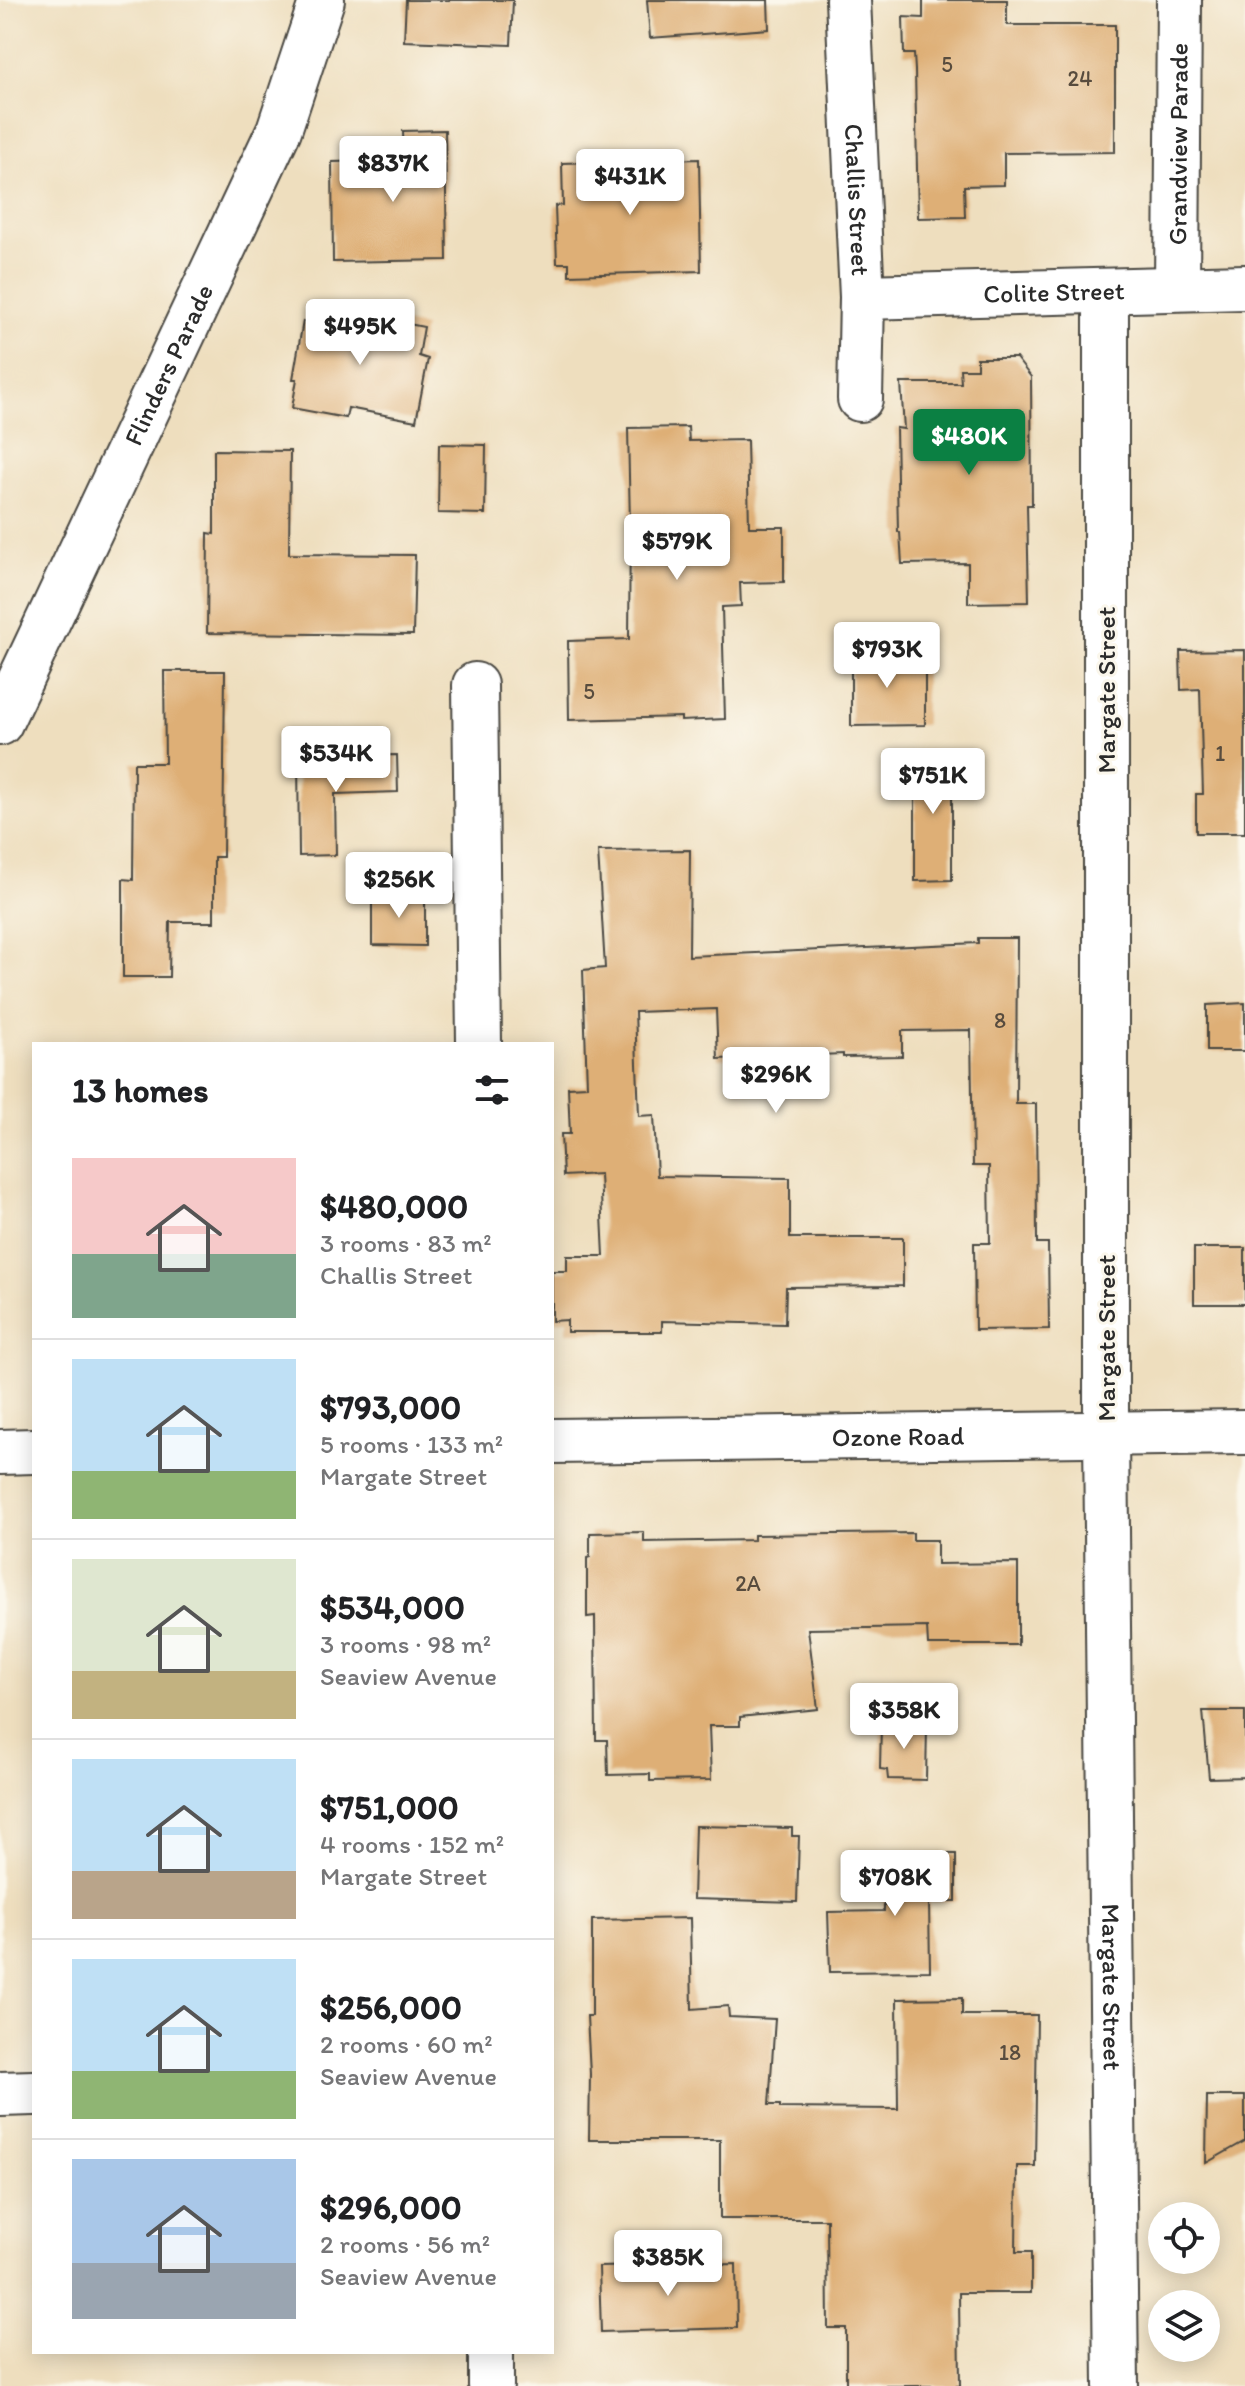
<!DOCTYPE html>
<meta charset="utf-8">
<style>
:root{--surface:#fff;--page:#f6f6f6;--text:#202124;--muted:#757577;--line:#e0e0e0;--accent:#0b8043}
body{margin:0;font-family:Itim,sans-serif;background:var(--page);color:var(--text);height:100vh;display:flex;flex-direction:column;font-size:30px;white-space:nowrap}
*{box-sizing:border-box;margin:0}
p{font-size:26px;color:var(--muted)}
.icon{flex:none;width:44px;height:44px;fill:none;stroke:currentColor;stroke-width:2;stroke-linecap:round;stroke-linejoin:round}
.map{position:relative;flex:1;overflow:hidden}
.details{position:absolute;left:32px;top:1042px;width:522px;height:1312px;display:flex;flex-direction:column;background:var(--surface);border-radius:0px;box-shadow:0 4px 20px #0003}
.details>*{flex:none}
.buttons{position:absolute;left:1148px;top:2202px;display:grid;gap:16px}
.buttons a{display:grid;place-items:center;width:72px;height:72px;border-radius:50%;background:var(--surface);box-shadow:0 4px 20px #0003;font-size:40px}
.price{position:absolute;translate:-50% -68px;padding:0 18px;border-radius:8px;background:#fff;color:#222;font-size:26px;line-height:52px;filter:drop-shadow(0 2px 4px #0008)}
.price::after{content:'';position:absolute;left:50%;top:48px;width:24px;height:18px;margin-left:-12px;background:inherit;clip-path:polygon(0 0,100% 0,50% 100%)}
.price.on{background:var(--accent);color:#fff}
ul{padding:0;list-style:none}
li{display:flex;align-items:center;gap:24px;height:200px;padding:0 40px}
li+li{border-top:2px solid var(--line)}
li span{display:grid;place-items:center;flex:none;width:224px;height:160px;border-radius:0px;color:#555}
li>.icon{margin-inline-start:auto}
span .icon{width:96px;height:96px;fill:#fffc;stroke-width:1}
li b{font-size:34px}
h2{display:flex;justify-content:space-between;align-items:center;height:96px;padding:0 40px;font-size:34px}
.map>svg:first-child{display:block}
.building{fill:#deaf76}
.lines{fill:none;stroke-linecap:round;stroke-linejoin:round}
.minor-casing{stroke:#484641;stroke-width:48}
.minor{stroke:#fff;stroke-width:44}
.labels{text-anchor:middle;dominant-baseline:central;stroke-width:6;stroke-linejoin:round;paint-order:stroke}
.number-label{font-size:22px;fill:#584c3e}
.street-label{font-size:26px;fill:#2b2b2b;stroke:#fbf7ec}
</style>
<div class="map">
<svg width="1245" height="2386" viewBox="0 0 1245 2386">
<rect width="100%" height="100%" fill="#fbf7ec"/>
<filter id="ink" filterUnits="userSpaceOnUse"><feTurbulence type="fractalNoise" baseFrequency=".0125" numOctaves="2"/><feDisplacementMap in="SourceGraphic" scale="16" xChannelSelector="R" yChannelSelector="G"/><feConvolveMatrix kernelMatrix="1 2 1 2 8 2 1 2 1" color-interpolation-filters="sRGB"/></filter>
<filter id="wash" filterUnits="userSpaceOnUse"><feTurbulence type="fractalNoise" baseFrequency=".006" numOctaves="4" result="noise"/><feDisplacementMap in="SourceGraphic" scale="32" xChannelSelector="R" yChannelSelector="G"/><feGaussianBlur stdDeviation="1.8" result="paint"/><feColorMatrix in="noise" values="0 0 0 0 0 0 0 0 0 0 0 0 0 0 0 0 0 1.4 0 .05"/><feComposite in="paint" operator="in"/></filter>
<g filter="url(#wash)">
<rect width="100%" height="100%" fill="#eedebe"/>
<g id="blocks">
<!-- building -->
<path class="building" d="M 406,0 L 513,0 L 511,45 L 404,41 Z
M 647,0 L 768,0 L 769,29 L 650,38 Z
M 923,0 L 1007,0 L 1007,25 L 1115,25 L 1115,152 L 1004,153 L 1004,185 L 964,186 L 965,217 L 918,218 L 915,70 L 914,54 L 904,54 L 903,17 L 923,18 Z
M 445,130 L 447,260 L 333,262 L 332,162 L 404,160 L 403,131 Z
M 699,159 L 701,271 L 569,275 L 569,263 L 557,263 L 555,206 L 563,205 L 562,163 Z
M 333,309 L 424,327 L 419,356 L 428,359 L 416,421 L 348,408 L 346,418 L 292,408 L 297,379 L 293,379 L 303,321 L 333,327 Z
M 977,358 L 1016,358 L 1031,377 L 1032,505 L 1027,505 L 1029,602 L 968,603 L 968,563 L 902,564 L 900,532 L 898,532 L 896,428 L 904,429 L 901,383 L 961,383 L 960,369 L 977,369 Z
M 688,427 L 689,441 L 747,440 L 749,527 L 784,527 L 784,582 L 740,583 L 741,606 L 722,607 L 725,719 L 681,721 L 681,717 L 569,720 L 568,641 L 629,639 L 630,524 L 628,428 Z
M 439,444 L 486,445 L 485,514 L 438,513 Z
M 214,450 L 290,451 L 289,554 L 415,555 L 413,635 L 207,633 L 208,533 L 214,534 Z
M 1245,650 L 1245,833 L 1196,833 L 1196,794 L 1203,794 L 1200,689 L 1181,690 L 1180,651 Z
M 851,652 L 897,652 L 897,657 L 925,657 L 925,725 L 851,726 Z
M 164,671 L 225,671 L 223,857 L 214,857 L 214,922 L 170,922 L 169,977 L 123,977 L 123,879 L 133,880 L 134,763 L 165,763 Z
M 915,751 L 952,751 L 952,880 L 915,881 Z
M 397,755 L 398,792 L 335,794 L 336,855 L 299,856 L 298,757 Z
M 690,850 L 689,956 L 978,943 L 978,938 L 1017,938 L 1016,1104 L 1036,1104 L 1037,1243 L 1048,1243 L 1049,1329 L 975,1330 L 974,1243 L 990,1243 L 989,1166 L 973,1166 L 971,1030 L 902,1031 L 902,1056 L 843,1057 L 843,1054 L 718,1059 L 716,1009 L 635,1012 L 639,1116 L 654,1115 L 657,1176 L 790,1178 L 790,1238 L 903,1238 L 903,1286 L 786,1287 L 785,1324 L 662,1321 L 662,1332 L 567,1332 L 567,1320 L 552,1321 L 552,1271 L 567,1271 L 567,1256 L 604,1256 L 600,1174 L 563,1176 L 561,1134 L 570,1134 L 568,1087 L 587,1086 L 583,970 L 605,968 L 598,851 Z
M 372,894 L 425,894 L 425,946 L 372,945 Z
M 1245,1003 L 1245,1051 L 1207,1051 L 1207,1005 Z
M 1194,1248 L 1245,1248 L 1245,1304 L 1194,1304 Z
M 644,1532 L 644,1542 L 754,1540 L 754,1535 L 913,1533 L 913,1540 L 937,1540 L 937,1564 L 1018,1563 L 1018,1645 L 928,1645 L 927,1627 L 808,1629 L 818,1709 L 740,1717 L 740,1726 L 709,1726 L 711,1780 L 650,1781 L 650,1774 L 608,1775 L 607,1740 L 596,1740 L 595,1616 L 587,1617 L 587,1558 L 590,1557 L 590,1533 Z
M 1203,1711 L 1245,1711 L 1245,1777 L 1209,1778 Z
M 881,1724 L 927,1725 L 926,1780 L 888,1779 L 887,1770 L 880,1769 Z
M 695,1826 L 792,1828 L 792,1836 L 799,1836 L 797,1902 L 693,1899 Z
M 885,1853 L 956,1854 L 956,1901 L 929,1901 L 930,1971 L 830,1972 L 828,1912 L 884,1911 Z
M 690,1918 L 692,2009 L 728,2006 L 729,2017 L 775,2019 L 769,2105 L 780,2105 L 780,2108 L 898,2109 L 897,1999 L 962,1998 L 962,2015 L 1037,2015 L 1035,2166 L 1017,2166 L 1016,2252 L 1031,2252 L 1031,2293 L 959,2293 L 960,2386 L 846,2386 L 846,2328 L 828,2328 L 827,2219 L 720,2219 L 720,2140 L 589,2140 L 590,2074 L 587,2016 L 592,2016 L 592,1920 Z
M 1207,2096 L 1245,2096 L 1245,2141 L 1206,2163 Z
M 736,2264 L 737,2328 L 601,2332 L 599,2267 Z"/>
</g>
</g>
<g filter="url(#ink)">
<use href="#blocks" fill-opacity="0" stroke="#484641" stroke-width="2"/>
<g class="lines">
<defs>
<g id="minor">
<path id="s1" d="M 848,0 L 862,297 L 860,399"/>
<path id="s2" d="M 1177,288 L 1179,0"/>
<path id="s3" d="M 1106,291 L 1106,1435 L 1116,2386"/>
<path id="s4" d="M 862,297 L 1245,287"/>
<path d="M 475,685 L 479,1044"/>
<path id="s5" d="M 0,723 L 279,130 L 322,0"/>
<path id="s6" d="M 552,1441 L 1245,1432"/>
<path d="M 0,1452 L 34,1451"/>
<path d="M 0,2094 L 34,2093"/>
<path d="M 491,2352 L 491,2386"/>
</g>
</defs>
<!-- minor casing -->
<use href="#minor" class="minor-casing"/>
<!-- minor -->
<use href="#minor" class="minor"/>
</g>
</g>
<g class="labels">
<!-- number labels -->
<g class="number-label">
<text x="947" y="64">5</text>
<text x="1080" y="78">24</text>
<text x="589" y="691">5</text>
<text x="1220" y="753">1</text>
<text x="1000" y="1020">8</text>
<text x="748" y="1583">2A</text>
<text x="1010" y="2052">18</text>
</g>
<!-- street labels -->
<g class="street-label">
<text stroke="none"><textPath href="#s2" startOffset="144">Grandview Parade</textPath></text>
<text stroke="none"><textPath href="#s1" startOffset="200">Challis Street</textPath></text>
<text stroke="none"><textPath href="#s4" startOffset="192">Colite Street</textPath></text>
<text stroke="none"><textPath href="#s5" startOffset="396">Flinders Parade</textPath></text>
<text transform="translate(1106 690) rotate(-90)">Margate Street</text>
<text transform="translate(1106 1338) rotate(-90)">Margate Street</text>
<text stroke="none"><textPath href="#s6" startOffset="346">Ozone Road</textPath></text>
<text stroke="none"><textPath href="#s3" startOffset="1696">Margate Street</textPath></text>
</g>
</g>
</svg>
<div class="buttons">
<a><svg class="icon" aria-label="locate" viewBox="0 0 24 24"><circle cx="12" cy="12" r="6"/><path d="M12 2v4M12 18v4M2 12h4M18 12h4"/></svg></a>
<a><svg class="icon" aria-label="layers" viewBox="0 0 24 24"><path d="M12 4l9 5-9 5-9-5zM3 14l9 5 9-5"/></svg></a>
</div>
<b class="price" style="left:393px;top:204px">$837K</b>
<b class="price" style="left:630px;top:217px">$431K</b>
<b class="price" style="left:360px;top:367px">$495K</b>
<b class="price on" style="left:969px;top:477px">$480K</b>
<b class="price" style="left:677px;top:582px">$579K</b>
<b class="price" style="left:887px;top:690px">$793K</b>
<b class="price" style="left:336px;top:794px">$534K</b>
<b class="price" style="left:933px;top:816px">$751K</b>
<b class="price" style="left:399px;top:920px">$256K</b>
<b class="price" style="left:776px;top:1115px">$296K</b>
<b class="price" style="left:904px;top:1751px">$358K</b>
<b class="price" style="left:895px;top:1918px">$708K</b>
<b class="price" style="left:668px;top:2298px">$385K</b>
<section class="details">
<h2>13 homes<svg class="icon" aria-label="filters" viewBox="0 0 24 24"><path d="M4 7h16M4 17h16"/><circle cx="9" cy="7" r="2"/><circle cx="15" cy="17" r="2"/></svg></h2>
<ul>
<li><span style="background:linear-gradient(#f6c9c9 60%,#7fa58c 0)"><svg class="icon" aria-label="home" viewBox="0 0 24 24"><path d="M3 11l9-7 9 7M6 9v11h12V9"/></svg></span><div><b>$480,000</b><p>3 rooms · 83 m²</p><p>Challis Street</p></div></li>
<li><span style="background:linear-gradient(#bfe0f5 70%,#8fb573 0)"><svg class="icon" aria-label="home" viewBox="0 0 24 24"><path d="M3 11l9-7 9 7M6 9v11h12V9"/></svg></span><div><b>$793,000</b><p>5 rooms · 133 m²</p><p>Margate Street</p></div></li>
<li><span style="background:linear-gradient(#dfe7d0 70%,#c2b280 0)"><svg class="icon" aria-label="home" viewBox="0 0 24 24"><path d="M3 11l9-7 9 7M6 9v11h12V9"/></svg></span><div><b>$534,000</b><p>3 rooms · 98 m²</p><p>Seaview Avenue</p></div></li>
<li><span style="background:linear-gradient(#bfe0f5 70%,#b9a48a 0)"><svg class="icon" aria-label="home" viewBox="0 0 24 24"><path d="M3 11l9-7 9 7M6 9v11h12V9"/></svg></span><div><b>$751,000</b><p>4 rooms · 152 m²</p><p>Margate Street</p></div></li>
<li><span style="background:linear-gradient(#bfe0f5 70%,#8fb573 0)"><svg class="icon" aria-label="home" viewBox="0 0 24 24"><path d="M3 11l9-7 9 7M6 9v11h12V9"/></svg></span><div><b>$256,000</b><p>2 rooms · 60 m²</p><p>Seaview Avenue</p></div></li>
<li><span style="background:linear-gradient(#a9c7e8 65%,#9aa5b1 0)"><svg class="icon" aria-label="home" viewBox="0 0 24 24"><path d="M3 11l9-7 9 7M6 9v11h12V9"/></svg></span><div><b>$296,000</b><p>2 rooms · 56 m²</p><p>Seaview Avenue</p></div></li>
</ul>
</section>
</div>
